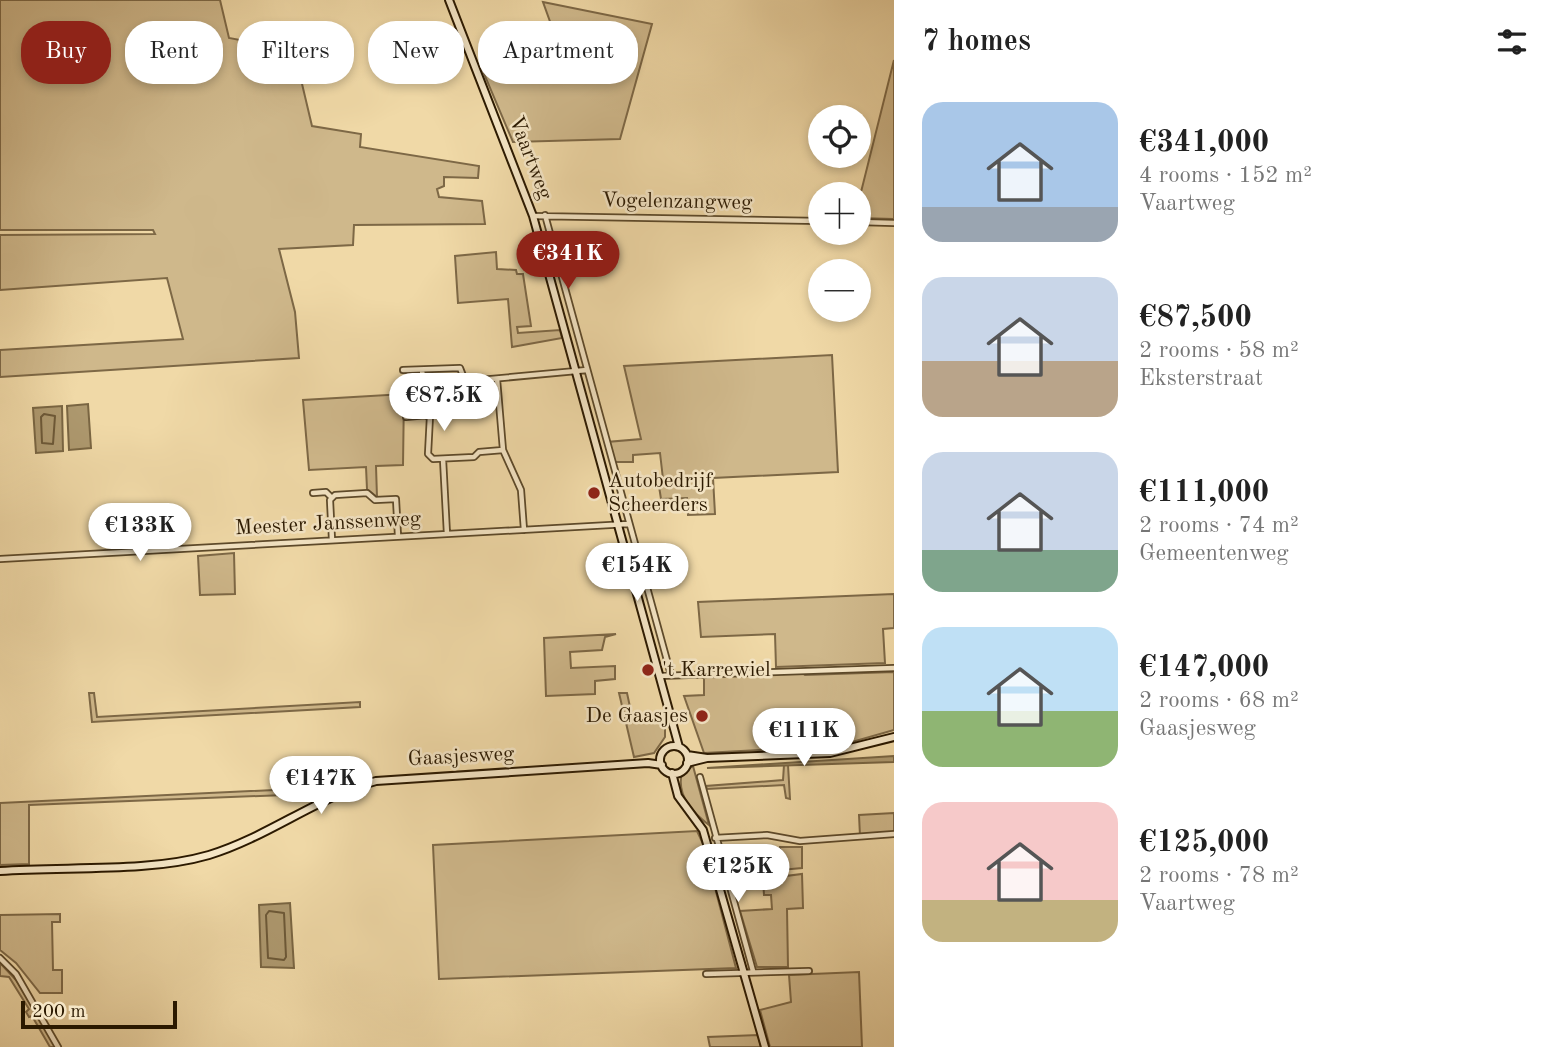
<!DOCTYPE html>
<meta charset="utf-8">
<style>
:root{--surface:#fff;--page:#f6f6f6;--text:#222;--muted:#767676;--accent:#8f2418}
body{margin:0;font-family:"Old Standard TT",serif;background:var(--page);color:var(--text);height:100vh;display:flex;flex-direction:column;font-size:26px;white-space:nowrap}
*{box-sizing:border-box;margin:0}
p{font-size:23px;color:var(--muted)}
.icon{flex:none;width:38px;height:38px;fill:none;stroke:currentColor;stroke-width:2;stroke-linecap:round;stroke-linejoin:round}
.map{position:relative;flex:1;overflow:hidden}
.side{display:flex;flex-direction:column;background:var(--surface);width:665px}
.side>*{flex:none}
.guide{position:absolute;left:21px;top:21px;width:665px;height:63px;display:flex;gap:14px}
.controls{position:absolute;left:808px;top:105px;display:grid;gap:14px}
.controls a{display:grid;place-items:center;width:63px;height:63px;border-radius:50%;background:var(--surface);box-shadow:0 4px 10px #0003;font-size:35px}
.scale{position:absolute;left:21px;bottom:18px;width:156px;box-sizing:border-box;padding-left:7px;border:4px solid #2b1900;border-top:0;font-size:19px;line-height:24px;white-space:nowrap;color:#2b1900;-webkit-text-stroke:5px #f5e6c6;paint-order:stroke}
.price{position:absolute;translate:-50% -60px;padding:0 16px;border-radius:24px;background:#fff;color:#222;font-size:23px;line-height:46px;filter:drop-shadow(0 2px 4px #0008)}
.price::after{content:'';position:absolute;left:50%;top:42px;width:21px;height:16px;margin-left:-10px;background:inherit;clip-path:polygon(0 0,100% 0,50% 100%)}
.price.on{background:var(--accent);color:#fff}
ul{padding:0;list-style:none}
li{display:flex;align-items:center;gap:21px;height:175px;padding:0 28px}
li span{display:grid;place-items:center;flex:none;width:196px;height:140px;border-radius:21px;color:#555}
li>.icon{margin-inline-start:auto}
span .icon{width:84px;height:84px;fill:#fffc;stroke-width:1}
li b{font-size:30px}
h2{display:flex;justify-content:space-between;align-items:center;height:84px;padding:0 28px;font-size:30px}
.tag{padding:0 24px;border-radius:28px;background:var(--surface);box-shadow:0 4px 10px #0003;font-size:24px;line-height:63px}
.tag.on{background:var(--accent);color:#fff}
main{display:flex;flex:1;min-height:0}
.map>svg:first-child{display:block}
.green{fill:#cfb88b;stroke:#7d6846;stroke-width:2}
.water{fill:#ad986e;stroke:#796542;stroke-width:2}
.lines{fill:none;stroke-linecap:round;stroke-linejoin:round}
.shore{stroke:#6c5837;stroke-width:2}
.street-casing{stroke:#5c492a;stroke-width:8}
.secondary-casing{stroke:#2b1900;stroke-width:10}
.street{stroke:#f5e6c6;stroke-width:4.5}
.secondary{stroke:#f5e6c6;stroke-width:6}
.poi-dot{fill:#8f2418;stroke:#f5e6c6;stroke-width:2.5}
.labels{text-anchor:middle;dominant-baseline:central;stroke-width:5;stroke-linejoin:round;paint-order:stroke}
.street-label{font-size:21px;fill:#2b1900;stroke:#f5e6c6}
.poi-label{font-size:21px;fill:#2b1900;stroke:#f5e6c6;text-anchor:start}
</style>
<main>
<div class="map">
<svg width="894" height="1047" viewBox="0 0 894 1047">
<rect width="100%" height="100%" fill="#f0d9a7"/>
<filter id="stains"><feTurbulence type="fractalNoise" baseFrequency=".00286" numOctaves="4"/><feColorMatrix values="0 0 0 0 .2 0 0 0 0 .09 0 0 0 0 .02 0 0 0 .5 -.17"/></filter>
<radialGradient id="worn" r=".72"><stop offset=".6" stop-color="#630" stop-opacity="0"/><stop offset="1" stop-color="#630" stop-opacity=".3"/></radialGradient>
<!-- green -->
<path class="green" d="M 0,0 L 220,0 L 229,38 L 294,50 L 312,126 L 361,134 L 360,147 L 479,166 L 478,178 L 444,177 L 444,186 L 437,189 L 439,197 L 482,201 L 485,224 L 354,225 L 353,245 L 279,249 L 295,312 L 299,358 L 0,377 L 0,350 L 183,339 L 167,278 L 0,290 L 0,235 L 155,234 L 153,230 L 0,230 Z
M 543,2 L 652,24 L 620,139 L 513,142 L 482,69 L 506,63 L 507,51 L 557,41 Z
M 894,60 L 894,219 L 859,218 L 859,200 Z
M 496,252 L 497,269 L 516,270 L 517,274 L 523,274 L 531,326 L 517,327 L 518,333 L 560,330 L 562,338 L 512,347 L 508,299 L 458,303 L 455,256 Z
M 832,355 L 838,472 L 713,478 L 715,514 L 688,515 L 687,498 L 661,499 L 658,480 L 663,479 L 660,453 L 633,455 L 633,462 L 613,462 L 607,442 L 641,439 L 624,366 Z
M 404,394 L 403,465 L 376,466 L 377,497 L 367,489 L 366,467 L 309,470 L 303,400 Z
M 234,553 L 235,594 L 200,595 L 198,556 Z
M 894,594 L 894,628 L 883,629 L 885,663 L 776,667 L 775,634 L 701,637 L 698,602 Z
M 616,634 L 605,637 L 602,650 L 570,652 L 571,668 L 615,666 L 615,679 L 595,681 L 595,694 L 546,696 L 544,638 Z
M 801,672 L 805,675 L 894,672 L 894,730 L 838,746 L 704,753 L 684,696 L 704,695 L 704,676 Z
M 89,693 L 94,693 L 97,717 L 360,702 L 360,707 L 92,722 Z
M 619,693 L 627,693 L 633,721 L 665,715 L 665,737 L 654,753 L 634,757 Z
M 784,765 L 788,765 L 790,799 L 786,798 L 784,785 L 707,789 L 706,786 L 783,780 Z
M 693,766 L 709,825 C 693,813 676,795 682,773 Z
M 336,787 L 325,792 L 310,794 L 29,805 L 29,864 L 0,865 L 0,803 Z
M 894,813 L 894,831 L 888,835 L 860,836 L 859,815 Z
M 697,831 L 704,846 L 736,968 L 439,979 L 433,845 Z
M 780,847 L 802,847 L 802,868 L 781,870 Z
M 802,874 L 803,908 L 787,909 L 788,967 L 757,967 L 740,911 L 772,909 L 771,895 L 764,895 L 763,879 Z
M 60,914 L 60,922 L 52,922 L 53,970 L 62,970 L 62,993 L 40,993 L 16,963 L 0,950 L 0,915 Z
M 0,963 L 17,981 L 56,1047 L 50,1047 L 32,1016 L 29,1017 L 26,1012 L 29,1009 L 9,977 L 0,976 Z
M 859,972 L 862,1047 L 770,1047 L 760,1010 L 791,1002 L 789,975 Z
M 758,1035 L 761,1047 L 710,1047 L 708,1037 Z"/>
<!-- water -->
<path class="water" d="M 398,40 L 424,45 L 419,71 L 392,66 Z
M 88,404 L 91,448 L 69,450 L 67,406 Z
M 62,406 L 63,451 L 36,453 L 33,408 Z
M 894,756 L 894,762 L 707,768 Z
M 290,903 L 294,968 L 261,967 L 259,905 Z"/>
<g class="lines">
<!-- shore -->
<path class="shore" d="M 44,414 L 55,416 L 53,444 L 42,443 L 41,417 Z
M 269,911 L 284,913 L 286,957 L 284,960 L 268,958 L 266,915 Z"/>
<defs>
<path id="street" d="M 545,215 L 671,675
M 533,216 L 821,221
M 859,222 L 894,223
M 403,370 L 460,368 L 465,381 L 469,381 L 587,370
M 422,370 L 427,416
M 497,379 L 503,450 L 521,490 L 524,530
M 430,416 L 428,454 L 433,459 L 474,457 L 479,452 L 503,450
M 406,417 L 469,411 L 469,381
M 443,459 L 447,534
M 313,493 L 326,492 L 330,496
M 332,540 L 330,500 L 335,495 L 367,493 L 375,500 L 396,499 L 398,536
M 0,559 L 628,524
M 659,676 L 894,668
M 700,777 L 753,971
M 715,838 L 767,835 L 800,841 L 894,834
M 0,958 L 16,974 L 58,1047
M 706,974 L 809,971"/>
<path id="secondary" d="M 449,0 L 533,216 L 679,747
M660 760a14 14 0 1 1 28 0a14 14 0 1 1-28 0Z
M 687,755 L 707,758 L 830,753 L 894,737
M 687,763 L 707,758
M 672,773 L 678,796 L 703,830 L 765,1047
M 0,871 C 65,866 147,873 209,855 C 268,837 317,797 376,781 L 648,763 L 662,765"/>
</defs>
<!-- street casing -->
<use href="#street" class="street-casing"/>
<!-- secondary casing -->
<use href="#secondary" class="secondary-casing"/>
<!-- street -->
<use href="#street" class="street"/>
<!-- secondary -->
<use href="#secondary" class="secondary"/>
</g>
<!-- markers -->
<g class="poi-dot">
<circle cx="594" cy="493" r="7"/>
<circle cx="648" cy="670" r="7"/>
<circle cx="702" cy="716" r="7"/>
</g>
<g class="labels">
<!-- street labels -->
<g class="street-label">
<text transform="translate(530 158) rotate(69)">Vaartweg</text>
<text transform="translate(677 202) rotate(1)">Vogelenzangweg</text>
<text transform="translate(328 524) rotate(-3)">Meester Janssenweg</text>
<text transform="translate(461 757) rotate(-3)">Gaasjesweg</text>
</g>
<!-- poi labels -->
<g class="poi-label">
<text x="608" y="481">Autobedrijf<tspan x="608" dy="24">Scheerders</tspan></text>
<text x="662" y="670">'t Karrewiel</text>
<text x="688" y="716" text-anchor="end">De Gaasjes</text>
</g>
</g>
<rect width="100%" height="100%" filter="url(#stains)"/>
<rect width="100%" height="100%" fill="url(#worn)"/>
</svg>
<div class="controls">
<a><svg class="icon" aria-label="locate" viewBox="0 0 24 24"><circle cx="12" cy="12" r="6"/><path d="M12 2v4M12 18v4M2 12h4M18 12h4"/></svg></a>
<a>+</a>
<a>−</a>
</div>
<div class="scale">200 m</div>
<b class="price on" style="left:568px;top:291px">€341K</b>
<b class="price" style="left:444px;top:433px">€87.5K</b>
<b class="price" style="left:140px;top:563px">€133K</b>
<b class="price" style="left:637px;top:603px">€154K</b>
<b class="price" style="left:804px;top:768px">€111K</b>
<b class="price" style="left:321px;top:816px">€147K</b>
<b class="price" style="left:738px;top:904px">€125K</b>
<div class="guide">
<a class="tag on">Buy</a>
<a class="tag">Rent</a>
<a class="tag">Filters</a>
<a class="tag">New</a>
<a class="tag">Apartment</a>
</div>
</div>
<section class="side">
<h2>7 homes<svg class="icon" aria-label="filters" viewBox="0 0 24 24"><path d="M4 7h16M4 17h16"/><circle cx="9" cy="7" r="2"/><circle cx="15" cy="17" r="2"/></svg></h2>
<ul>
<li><span style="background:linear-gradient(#a9c7e8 75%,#9aa5b1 0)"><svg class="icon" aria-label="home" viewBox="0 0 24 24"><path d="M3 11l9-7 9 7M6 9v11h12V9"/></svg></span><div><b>€341,000</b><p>4 rooms · 152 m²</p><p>Vaartweg</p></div></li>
<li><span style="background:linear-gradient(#c9d6e8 60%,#b9a48a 0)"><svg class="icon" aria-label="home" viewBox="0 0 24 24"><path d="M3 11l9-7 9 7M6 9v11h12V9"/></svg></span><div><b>€87,500</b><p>2 rooms · 58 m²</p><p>Eksterstraat</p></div></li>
<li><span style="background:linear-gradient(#c9d6e8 70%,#7fa58c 0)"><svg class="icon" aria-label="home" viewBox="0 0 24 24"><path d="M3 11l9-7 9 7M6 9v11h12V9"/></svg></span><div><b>€111,000</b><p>2 rooms · 74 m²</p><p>Gemeentenweg</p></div></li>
<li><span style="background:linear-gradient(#bfe0f5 60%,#8fb573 0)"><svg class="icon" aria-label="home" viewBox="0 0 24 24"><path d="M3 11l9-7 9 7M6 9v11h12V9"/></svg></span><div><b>€147,000</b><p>2 rooms · 68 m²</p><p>Gaasjesweg</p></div></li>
<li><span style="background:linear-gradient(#f6c9c9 70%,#c2b280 0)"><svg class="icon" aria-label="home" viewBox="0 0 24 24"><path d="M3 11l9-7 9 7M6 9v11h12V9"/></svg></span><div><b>€125,000</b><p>2 rooms · 78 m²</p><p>Vaartweg</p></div></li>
</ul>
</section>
</main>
